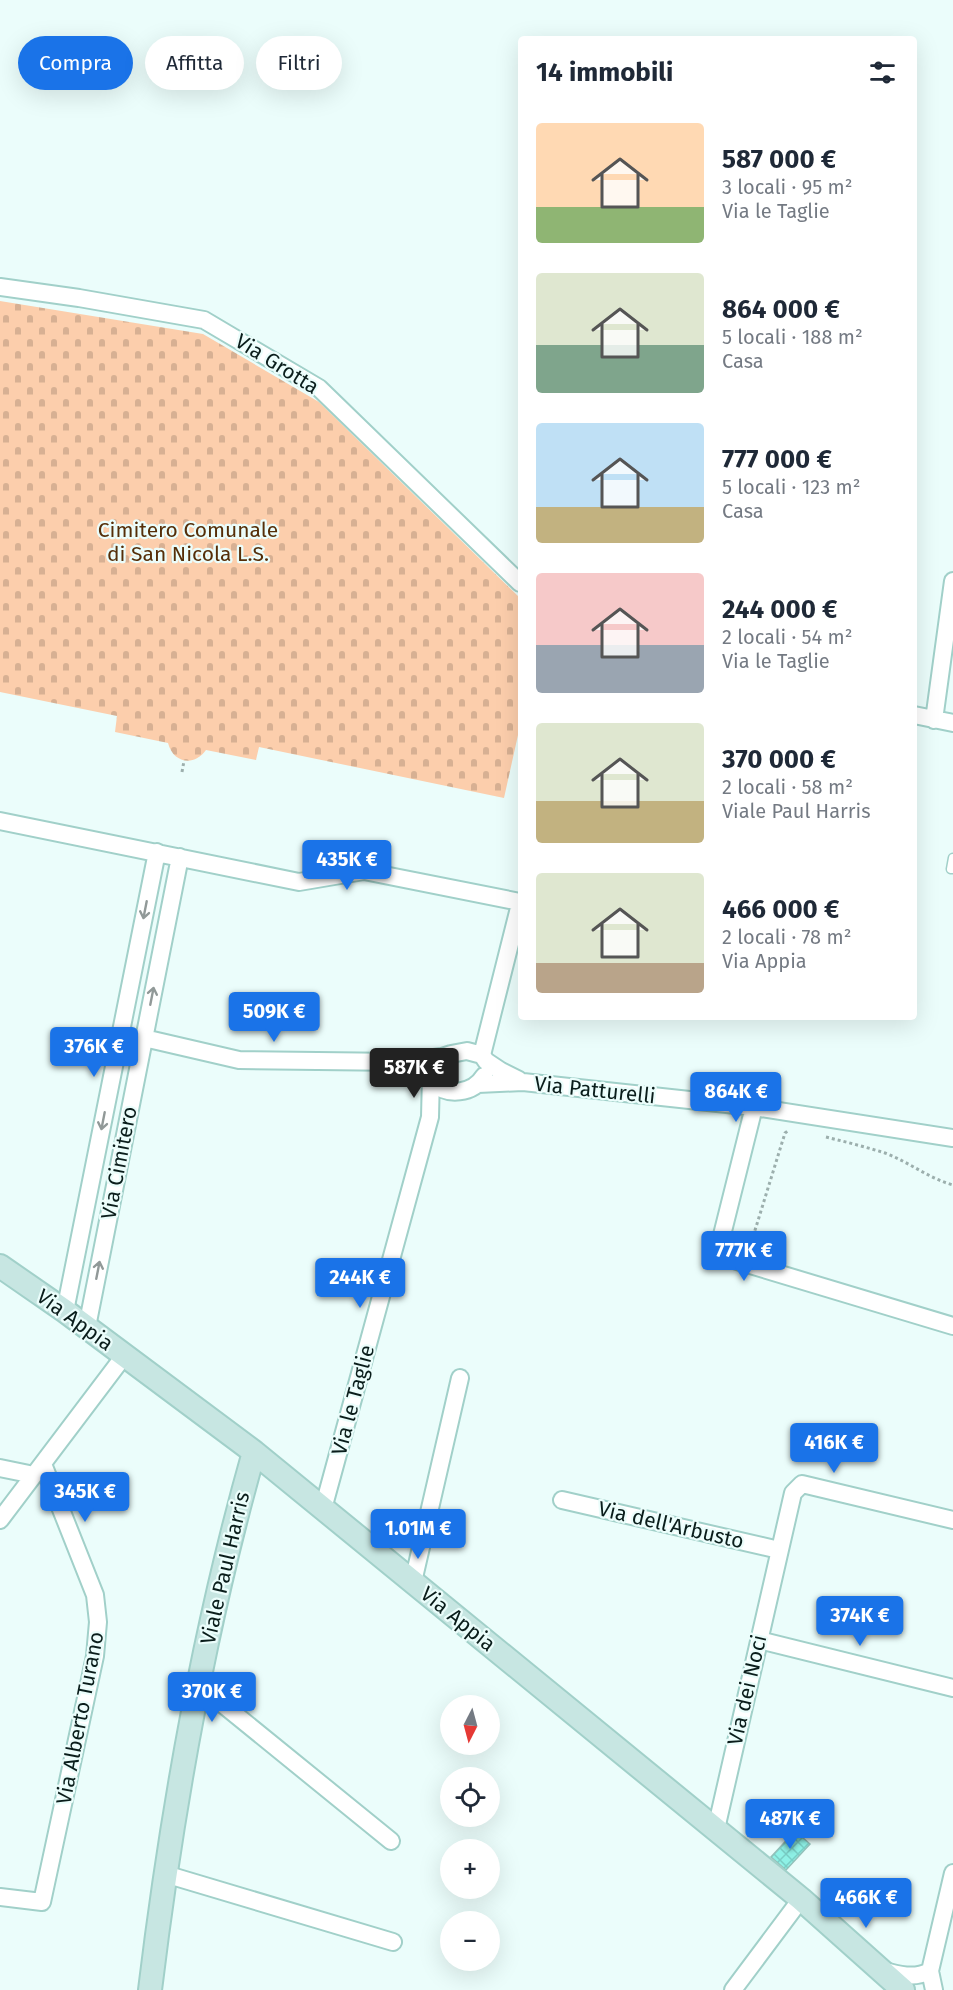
<!DOCTYPE html>
<html lang="it">
<meta charset="utf-8">
<style>
:root{--surface:#fff;--page:#f2f2f3;--text:#1f2937;--muted:#747a83;--accent:#1a73e8}
body{margin:0;font-family:"Fira Sans",sans-serif;background:var(--page);color:var(--text);height:100vh;display:flex;flex-direction:column;font-size:22px;white-space:nowrap}
*{box-sizing:border-box;margin:0}
p{font-size:20px;color:var(--muted)}
.icon{flex:none;width:33px;height:33px;fill:none;stroke:currentColor;stroke-width:2;stroke-linecap:round;stroke-linejoin:round}
.map{position:relative;flex:1;overflow:hidden}
.sheet{position:absolute;left:518px;top:36px;width:399px;height:984px;display:flex;flex-direction:column;background:var(--surface);border-radius:6px;box-shadow:0 6px 24px #0002}
.sheet>*{flex:none}
.top-card{position:absolute;left:18px;top:36px;width:410px;height:54px;display:flex;gap:12px}
.needle{width:39px;rotate:186deg}
.buttons{position:absolute;left:440px;top:1695px;display:grid;gap:12px}
.buttons a{display:grid;place-items:center;width:60px;height:60px;border-radius:50%;background:var(--surface);box-shadow:0 6px 24px #0002;font-size:30px}
.price{position:absolute;translate:-50% -51px;padding:0 14px;border-radius:6px;background:var(--accent);color:#fff;font-size:20px;line-height:39px;filter:drop-shadow(0 2px 3px #0008)}
.price::after{content:'';position:absolute;left:50%;top:36px;width:18px;height:14px;margin-left:-9px;background:inherit;clip-path:polygon(0 0,100% 0,50% 100%)}
.price.current{background:#222;color:#fff}
ul{padding:0;list-style:none}
li{display:flex;align-items:center;gap:18px;height:150px;padding:0 18px}
li span{display:grid;place-items:center;flex:none;width:168px;height:120px;border-radius:6px;color:#555}
li>.icon{margin-inline-start:auto}
span .icon{width:72px;height:72px;fill:#fffc;stroke-width:1}
li b{font-size:26px}
h2{display:flex;justify-content:space-between;align-items:center;height:72px;padding:0 18px;font-size:26px}
.tag{padding:0 21px;border-radius:27px;background:var(--surface);box-shadow:0 6px 24px #0002;font-size:21px;line-height:54px}
.tag.current{background:var(--accent);color:#fff}
.map>svg:first-child{display:block}
.cemetery{fill:url(#cemetery-stones)}
.building{fill:url(#building-cross-hatch);stroke:#93c1ba;stroke-width:1.5}
.lines{fill:none;stroke-linecap:round;stroke-linejoin:round}
.lane-casing{stroke:#a1d0c9;stroke-width:11}
.street-casing{stroke:#a1d0c9;stroke-width:20}
.secondary-casing{stroke:#a1d0c9;stroke-width:26}
.path{stroke:#9cafad;stroke-width:3;stroke-dasharray:3 3;stroke-linecap:butt}
.lane{stroke:#fff;stroke-width:8}
.street{stroke:#fff;stroke-width:16}
.secondary{stroke:#c7e6e2;stroke-width:22}
.oneway{stroke:#919998}
.labels{text-anchor:middle;dominant-baseline:central;stroke-width:4.5;stroke-linejoin:round;paint-order:stroke}
.street-label{font-size:21px;fill:#0a1d1b;stroke:#ebfdfb}
.park-label{font-size:21px;fill:#552e08;stroke:#ebfdfb}
</style>
<div class="map">
<svg width="953" height="1990" viewBox="0 0 953 1990">
<defs>
<pattern id="cemetery-stones" width="16" height="16" patternUnits="userSpaceOnUse" patternTransform="scale(1.5)"><rect width="16" height="16" fill="#fcceac"/><path d="M2 7V4a2 2 0 0 1 4 0v3zM10 15v-3a2 2 0 0 1 4 0v3z" fill="#d7b093"/></pattern>
<pattern id="building-cross-hatch" width="8" height="8" patternUnits="userSpaceOnUse" patternTransform="scale(1.5)"><rect width="8" height="8" fill="#8ef1e6"/><path d="M0 0l8 8M0 8l8-8" fill="none" stroke="#79cec5"/></pattern>
</defs>
<rect width="100%" height="100%" fill="#ebfdfb"/>
<!-- cemetery -->
<path class="cemetery" d="M 0,301 L 203,334 L 319,402 L 520,598 L 520,726 L 504,798 L 259,747 L 256,760 L 206,750 C 194,767 173,763 168,743 L 115,732 L 117,716 L 0,692 Z"/>
<!-- building -->
<path class="building" d="M 795,1831 L 810,1844 L 786,1870 L 771,1857 Z"/>
<g class="lines">
<defs>
<path id="lane" d="M 953,858 L 951,869 L 953,869"/>
<path id="street" d="M 0,287 L 79,298 L 204,320 L 319,388 L 520,583
M 914,715 L 953,723
M 934,720 L 953,581
M 0,821 L 299,882 L 364,871 L 520,902
M 144,1038 L 239,1060 L 402,1062 L 442,1057 L 451,1054 L 467,1051 L 482,1055 L 486,1061 L 501,1071 L 519,1080
M 482,1055 L 520,904
M 432,1082 C 447,1097 473,1094 484,1076
M 478,1084 L 523,1082 L 754,1107 L 953,1138
M 754,1107 L 717,1255 L 953,1326
M 65,1311 L 157,852
M 87,1327 L 180,857
M 0,1468 L 34,1475
M 562,1500 L 779,1550
M 323,1509 L 430,1117 L 431,1076 L 437,1063 L 442,1057
M 0,1520 L 124,1356
M 413,1582 L 460,1378
M 759,1640 L 953,1688
M 199,1685 L 391,1841
M 716,1829 L 793,1493 L 802,1484 L 953,1520
M 165,1874 L 393,1942
M 0,1897 L 42,1902 L 95,1656 L 98,1622 L 95,1595 L 43,1464
M 882,1970 C 898,1975 915,1979 930,1971
M 733,1990 L 801,1899
M 934,1990 L 930,1971 L 953,1873"/>
<path id="secondary" d="M 0,1266 L 65,1311 L 254,1452 L 801,1899 L 903,1990
M 150,1990 C 172,1809 204,1628 254,1452"/>
</defs>
<!-- lane casing -->
<use href="#lane" class="lane-casing"/>
<!-- street casing -->
<use href="#street" class="street-casing"/>
<!-- secondary casing -->
<use href="#secondary" class="secondary-casing"/>
<!-- path -->
<path class="path" d="M 182,772 L 184,761
M 826,1137 C 846,1142 866,1147 885,1153 C 909,1162 928,1178 953,1185
M 754,1248 L 752,1240 L 785,1133 L 789,1130"/>
<!-- lane -->
<use href="#lane" class="lane"/>
<!-- street -->
<use href="#street" class="street"/>
<!-- secondary -->
<use href="#secondary" class="secondary"/>
</g>
<!-- one-way arrows -->
<defs><path id="oneway-shaft" d="M-6 0H5M1.5-3L5.5 0L1.5 3" fill="none" stroke-width="1.6" stroke-linecap="round" stroke-linejoin="round" transform="scale(1.5)"/></defs>
<g class="oneway">
<use href="#oneway-shaft" transform="translate(145 910) rotate(101)"/>
<use href="#oneway-shaft" transform="translate(152 996) rotate(-79)"/>
<use href="#oneway-shaft" transform="translate(103 1121) rotate(101)"/>
<use href="#oneway-shaft" transform="translate(98 1270) rotate(-79)"/>
</g>
<g class="labels">
<!-- street labels -->
<g class="street-label">
<text transform="translate(277 364) rotate(32)">Via Grotta</text>
<text transform="translate(595 1090) rotate(6)">Via Patturelli</text>
<text transform="translate(119 1163) rotate(-79)">Via Cimitero</text>
<text transform="translate(75 1320) rotate(36)">Via Appia</text>
<text transform="translate(353 1400) rotate(-75)">Via le Taglie</text>
<text transform="translate(671 1525) rotate(13)">Via dell'Arbusto</text>
<text transform="translate(225 1568) rotate(-77)">Viale Paul Harris</text>
<text transform="translate(458 1619) rotate(39)">Via Appia</text>
<text transform="translate(747 1690) rotate(-77)">Via dei Noci</text>
<text transform="translate(80 1718) rotate(-79)">Via Alberto Turano</text>
</g>
<!-- park labels -->
<g class="park-label">
<text x="188" y="530">Cimitero Comunale<tspan x="188" dy="24">di San Nicola L.S.</tspan></text>
</g>
</g>
</svg>
<div class="buttons">
<a><svg class="needle" viewBox="-14 -14 28 28"><path d="M0-13l5 13h-10z" fill="#e53935"/><path d="M0 13l5-13h-10z" fill="#747a83"/></svg></a>
<a><svg class="icon" aria-label="locate" viewBox="0 0 24 24"><circle cx="12" cy="12" r="6"/><path d="M12 2v4M12 18v4M2 12h4M18 12h4"/></svg></a>
<a>+</a>
<a>−</a>
</div>
<b class="price" style="left:347px;top:891px">435K €</b>
<b class="price" style="left:274px;top:1043px">509K €</b>
<b class="price" style="left:94px;top:1078px">376K €</b>
<b class="price current" style="left:414px;top:1099px">587K €</b>
<b class="price" style="left:736px;top:1123px">864K €</b>
<b class="price" style="left:744px;top:1282px">777K €</b>
<b class="price" style="left:360px;top:1309px">244K €</b>
<b class="price" style="left:834px;top:1474px">416K €</b>
<b class="price" style="left:85px;top:1523px">345K €</b>
<b class="price" style="left:418px;top:1560px">1.01M €</b>
<b class="price" style="left:860px;top:1647px">374K €</b>
<b class="price" style="left:212px;top:1723px">370K €</b>
<b class="price" style="left:790px;top:1850px">487K €</b>
<b class="price" style="left:866px;top:1929px">466K €</b>
<div class="top-card">
<a class="tag current">Compra</a>
<a class="tag">Affitta</a>
<a class="tag">Filtri</a>
</div>
<section class="sheet">
<h2>14 immobili<svg class="icon" aria-label="filters" viewBox="0 0 24 24"><path d="M4 7h16M4 17h16"/><circle cx="9" cy="7" r="2"/><circle cx="15" cy="17" r="2"/></svg></h2>
<ul>
<li><span style="background:linear-gradient(#ffd9b3 70%,#8fb573 0)"><svg class="icon" aria-label="home" viewBox="0 0 24 24"><path d="M3 11l9-7 9 7M6 9v11h12V9"/></svg></span><div><b>587 000 €</b><p>3 locali · 95 m²</p><p>Via le Taglie</p></div></li>
<li><span style="background:linear-gradient(#dfe7d0 60%,#7fa58c 0)"><svg class="icon" aria-label="home" viewBox="0 0 24 24"><path d="M3 11l9-7 9 7M6 9v11h12V9"/></svg></span><div><b>864 000 €</b><p>5 locali · 188 m²</p><p>Casa</p></div></li>
<li><span style="background:linear-gradient(#bfe0f5 70%,#c2b280 0)"><svg class="icon" aria-label="home" viewBox="0 0 24 24"><path d="M3 11l9-7 9 7M6 9v11h12V9"/></svg></span><div><b>777 000 €</b><p>5 locali · 123 m²</p><p>Casa</p></div></li>
<li><span style="background:linear-gradient(#f6c9c9 60%,#9aa5b1 0)"><svg class="icon" aria-label="home" viewBox="0 0 24 24"><path d="M3 11l9-7 9 7M6 9v11h12V9"/></svg></span><div><b>244 000 €</b><p>2 locali · 54 m²</p><p>Via le Taglie</p></div></li>
<li><span style="background:linear-gradient(#dfe7d0 65%,#c2b280 0)"><svg class="icon" aria-label="home" viewBox="0 0 24 24"><path d="M3 11l9-7 9 7M6 9v11h12V9"/></svg></span><div><b>370 000 €</b><p>2 locali · 58 m²</p><p>Viale Paul Harris</p></div></li>
<li><span style="background:linear-gradient(#dfe7d0 75%,#b9a48a 0)"><svg class="icon" aria-label="home" viewBox="0 0 24 24"><path d="M3 11l9-7 9 7M6 9v11h12V9"/></svg></span><div><b>466 000 €</b><p>2 locali · 78 m²</p><p>Via Appia</p></div></li>
</ul>
</section>
</div>
